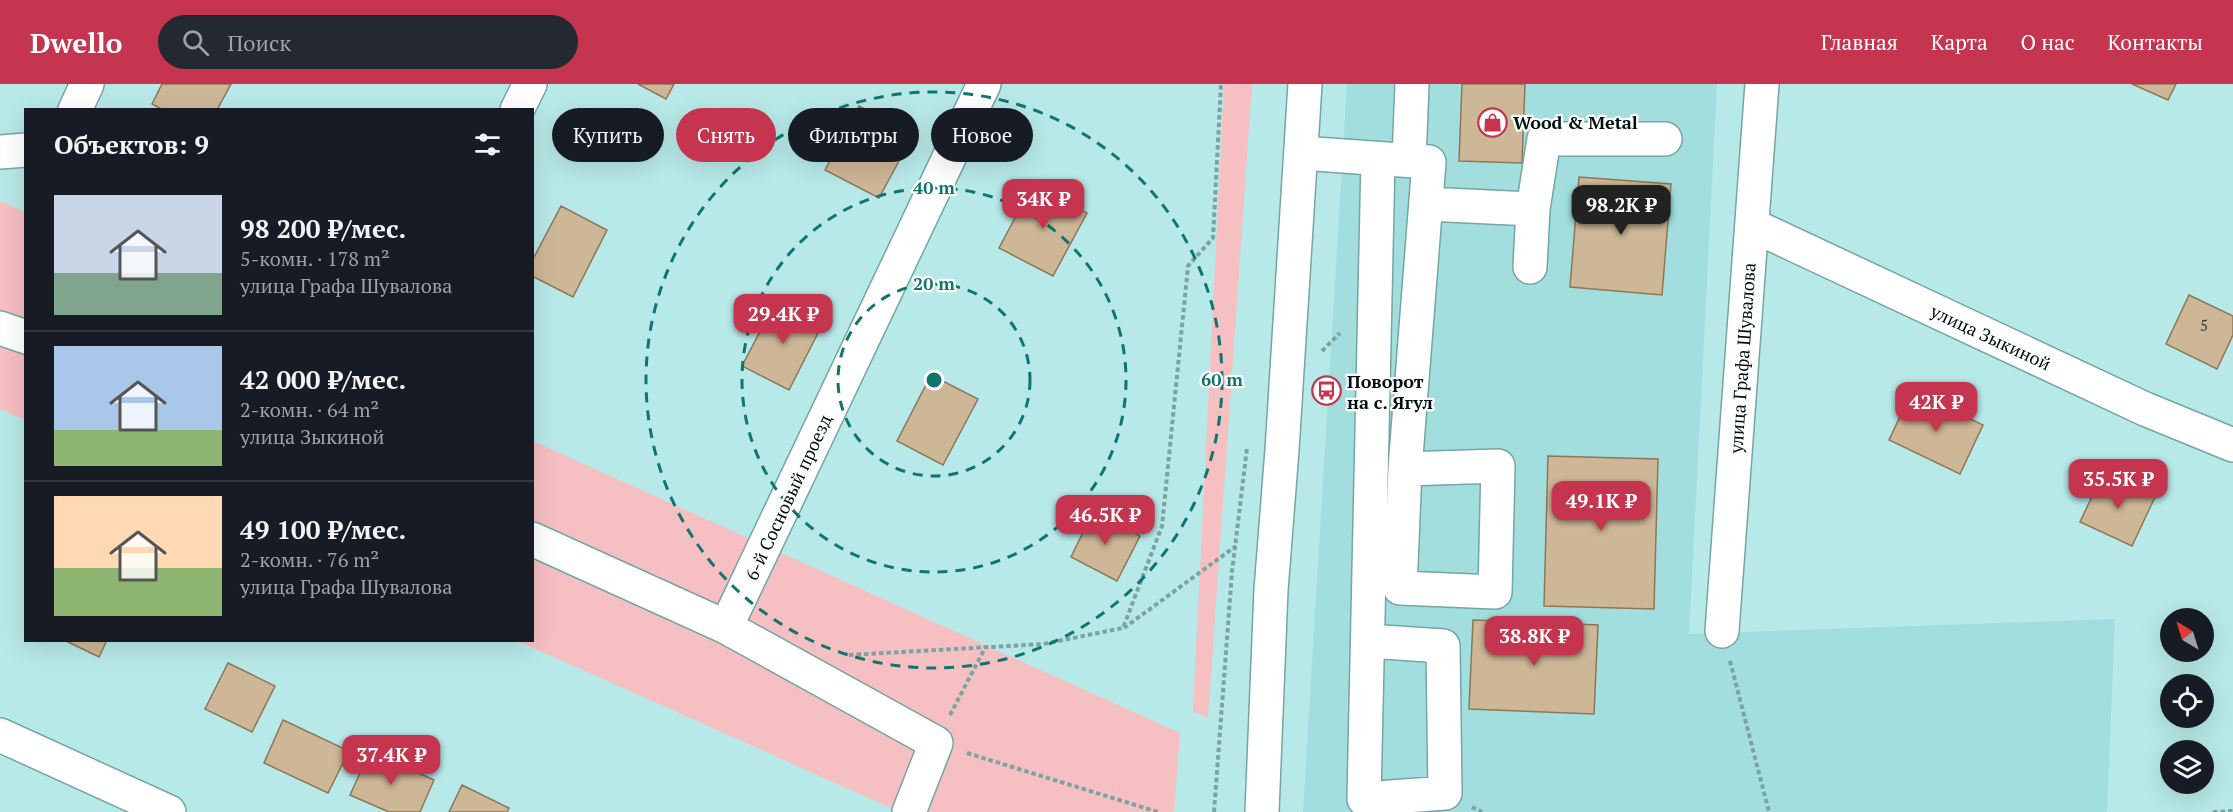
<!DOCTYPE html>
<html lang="ru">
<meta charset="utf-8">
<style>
:root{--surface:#171b24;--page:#242831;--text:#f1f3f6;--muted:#9ea1a6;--line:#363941;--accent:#c53550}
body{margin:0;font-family:"PT Serif",serif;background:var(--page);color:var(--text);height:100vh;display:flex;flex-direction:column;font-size:22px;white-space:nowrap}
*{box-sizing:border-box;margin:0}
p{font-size:20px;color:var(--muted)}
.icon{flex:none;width:33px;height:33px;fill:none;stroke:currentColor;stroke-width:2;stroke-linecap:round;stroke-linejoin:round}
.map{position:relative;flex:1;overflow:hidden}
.details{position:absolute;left:24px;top:24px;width:510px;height:534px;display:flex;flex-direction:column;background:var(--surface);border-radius:0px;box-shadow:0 6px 24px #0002}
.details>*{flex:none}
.top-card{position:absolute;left:552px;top:24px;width:570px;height:54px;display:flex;gap:12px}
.needle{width:39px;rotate:322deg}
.fabs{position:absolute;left:2160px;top:524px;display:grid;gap:12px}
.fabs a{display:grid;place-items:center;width:54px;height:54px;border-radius:50%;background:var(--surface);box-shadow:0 6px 24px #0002;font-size:30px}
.price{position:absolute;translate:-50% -51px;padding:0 14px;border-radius:12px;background:var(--accent);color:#fff;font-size:20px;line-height:39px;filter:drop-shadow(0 2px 3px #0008)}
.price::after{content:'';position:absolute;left:50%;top:36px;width:18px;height:14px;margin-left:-9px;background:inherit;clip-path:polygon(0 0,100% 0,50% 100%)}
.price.selected{background:#222;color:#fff}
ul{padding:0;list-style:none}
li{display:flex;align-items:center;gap:18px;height:150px;padding:0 30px}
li+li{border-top:2px solid var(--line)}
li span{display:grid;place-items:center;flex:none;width:168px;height:120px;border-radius:0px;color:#555}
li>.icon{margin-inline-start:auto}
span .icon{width:72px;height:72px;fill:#fffc;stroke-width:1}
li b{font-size:26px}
h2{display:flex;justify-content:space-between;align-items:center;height:72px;padding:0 30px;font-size:26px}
.tag{padding:0 21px;border-radius:27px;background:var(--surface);box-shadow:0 6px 24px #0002;font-size:21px;line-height:54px}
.tag.selected{background:var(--accent);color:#fff}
header{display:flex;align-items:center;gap:36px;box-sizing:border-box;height:84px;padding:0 30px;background:var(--accent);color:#fff}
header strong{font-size:28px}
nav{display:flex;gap:33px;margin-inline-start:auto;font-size:21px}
.search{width:420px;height:54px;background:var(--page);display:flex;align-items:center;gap:15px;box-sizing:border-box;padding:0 21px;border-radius:33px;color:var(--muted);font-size:22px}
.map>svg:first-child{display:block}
.built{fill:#a2dedd}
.green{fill:#f6bfc2}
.building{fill:#ceb797;stroke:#8d7759;stroke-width:1.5}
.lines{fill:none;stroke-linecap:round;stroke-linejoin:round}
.minor-casing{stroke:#75a5a4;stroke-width:36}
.path{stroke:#7ca3a2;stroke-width:4;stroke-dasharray:4.5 3;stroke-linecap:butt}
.minor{stroke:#fff;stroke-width:33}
.ring{fill:none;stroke:#0f766e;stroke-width:3;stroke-dasharray:10 8}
.labels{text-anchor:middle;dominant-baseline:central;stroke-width:4.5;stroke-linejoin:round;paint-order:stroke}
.number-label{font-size:15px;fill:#343a32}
.poi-label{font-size:18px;font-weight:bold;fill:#001010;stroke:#fff;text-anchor:start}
.street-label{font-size:18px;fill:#001010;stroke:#fff}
.centre{fill:#0f766e;stroke:#fff;stroke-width:3}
.ring-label{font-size:18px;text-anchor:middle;font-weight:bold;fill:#0f766e;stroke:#fff;stroke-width:4.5;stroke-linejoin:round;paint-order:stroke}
</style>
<header>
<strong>Dwello</strong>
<div class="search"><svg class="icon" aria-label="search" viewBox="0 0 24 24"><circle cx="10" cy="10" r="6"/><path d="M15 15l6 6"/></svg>Поиск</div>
<nav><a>Главная</a><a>Карта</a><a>О нас</a><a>Контакты</a></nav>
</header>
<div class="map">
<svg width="2233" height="728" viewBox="0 0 2233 728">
<rect width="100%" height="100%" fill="#b7e9e8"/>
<!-- built -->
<path class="built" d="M 1347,0 L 1717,0 L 1689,550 L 2115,535 L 2107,728 L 1303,728 Z"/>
<!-- green -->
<path class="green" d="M 1224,0 L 1252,0 L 1208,634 L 1193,627 Z
M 0,117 L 25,128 L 25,336 L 0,325 Z
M 533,357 L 1180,649 L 1174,728 L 900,728 L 518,557 L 532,556 Z"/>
<!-- building -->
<path class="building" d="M 162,0 L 231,0 L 217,26 L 163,26 L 152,20 Z
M 638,0 L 674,0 L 666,15 Z
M 1462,0 L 1525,0 L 1522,79 L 1459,77 Z
M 2132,0 L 2176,0 L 2168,16 Z
M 859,22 L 913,51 L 879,114 L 825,86 Z
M 1579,93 L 1671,100 L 1662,211 L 1570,203 Z
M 1033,100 L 1087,129 L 1053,192 L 999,164 Z
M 561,122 L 607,146 L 573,213 L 532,192 L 532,177 Z
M 2189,211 L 2233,232 L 2233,251 L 2217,285 L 2166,260 Z
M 777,215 L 823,239 L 789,306 L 742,282 Z
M 931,291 L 978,315 L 943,381 L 897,357 Z
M 1912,307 L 1983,341 L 1960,390 L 1889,356 Z
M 1548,372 L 1658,375 L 1654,525 L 1544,522 Z
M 2103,389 L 2155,413 L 2132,462 L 2080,438 Z
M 1093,428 L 1140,452 L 1117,497 L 1071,473 Z
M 1473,536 L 1598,541 L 1594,630 L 1469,625 Z
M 64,556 L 107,556 L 99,573 Z
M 228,579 L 275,602 L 252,648 L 205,625 Z
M 283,636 L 349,667 L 328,709 L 264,679 Z
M 370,667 L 434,696 L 420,728 L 389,728 L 350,711 Z
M 462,701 L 509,724 L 507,728 L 449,728 Z"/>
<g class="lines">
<defs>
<path id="minor" d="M 75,26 L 87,0
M 517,26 L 530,0
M 0,68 L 26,66
M 1301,69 L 1429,78 L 1405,385 L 1400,504 L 1495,508 L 1498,382 L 1405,385
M 1409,76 L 1412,0
M 1426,120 L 1533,125 L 1544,55 L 1665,55
M 1752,141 L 2145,325 L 2233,361
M 1530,183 L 1533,125
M 0,244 L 26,253
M 532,455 L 726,543
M 1722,547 L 1762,0
M 1368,557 L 1443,562 L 1445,709 L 1364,715 L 1378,75
M 0,651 L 169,728
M 909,728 L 936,659 L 726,543 L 984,0
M 1262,728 L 1271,506 L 1282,366 L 1305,0"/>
</defs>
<!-- minor casing -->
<use href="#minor" class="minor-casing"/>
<!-- path -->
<path class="path" d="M 1322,267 L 1340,249
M 1124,544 L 1236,462
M 849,571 L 1043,560 L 1123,544 L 1162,442 L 1188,182 L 1213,154 L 1221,0
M 1730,577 L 1769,728
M 950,631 L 985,564
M 967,669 L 1158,728
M 1472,723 L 1482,728
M 1214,728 L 1232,488 L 1247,364
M 2213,728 L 2233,727"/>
<!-- minor -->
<use href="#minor" class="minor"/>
</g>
<!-- distance rings -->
<g class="ring">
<circle cx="934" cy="296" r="96"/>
<circle cx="934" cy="296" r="192"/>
<circle cx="934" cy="296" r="288"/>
</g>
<!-- icons -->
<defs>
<symbol id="shop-ring" viewBox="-11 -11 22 22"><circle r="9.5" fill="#fff" stroke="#c53550" stroke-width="1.5"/><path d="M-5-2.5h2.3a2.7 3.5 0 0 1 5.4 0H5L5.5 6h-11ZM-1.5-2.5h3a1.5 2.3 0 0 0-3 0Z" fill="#c53550"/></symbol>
<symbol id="bus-ring" viewBox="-11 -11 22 22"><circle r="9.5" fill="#fff" stroke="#c53550" stroke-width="1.5"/><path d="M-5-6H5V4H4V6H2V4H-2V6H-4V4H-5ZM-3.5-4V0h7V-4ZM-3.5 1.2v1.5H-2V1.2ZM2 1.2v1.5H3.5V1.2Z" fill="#c53550"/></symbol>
</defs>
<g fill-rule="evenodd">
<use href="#shop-ring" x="1476" y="22" width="33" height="33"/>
<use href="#bus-ring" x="1310" y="290" width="33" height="33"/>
</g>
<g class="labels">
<!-- number labels -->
<g class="number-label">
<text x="2204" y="241">5</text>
</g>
<!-- poi labels -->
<g class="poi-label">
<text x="1513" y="38">Wood &amp; Metal</text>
<text x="1347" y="297">Поворот<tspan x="1347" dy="21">на с. Ягул</tspan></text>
</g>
<!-- street labels -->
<g class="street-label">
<text transform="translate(1991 253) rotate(25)">улица Зыкиной</text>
<text transform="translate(1742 274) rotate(-86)">улица Графа Шувалова</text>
<text transform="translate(788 413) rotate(-65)">6-й Сосновый проезд</text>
</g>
</g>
<circle cx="934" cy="296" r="9" class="centre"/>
<g class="ring-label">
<text x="934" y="110">40 m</text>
<text x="934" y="206">20 m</text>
<text x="1222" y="302">60 m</text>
</g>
</svg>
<div class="fabs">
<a><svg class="needle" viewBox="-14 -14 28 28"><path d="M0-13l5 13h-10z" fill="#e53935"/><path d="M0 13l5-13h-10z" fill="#9ea1a6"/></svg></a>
<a><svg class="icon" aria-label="locate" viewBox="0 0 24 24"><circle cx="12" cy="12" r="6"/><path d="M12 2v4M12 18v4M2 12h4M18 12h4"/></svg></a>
<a><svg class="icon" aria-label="layers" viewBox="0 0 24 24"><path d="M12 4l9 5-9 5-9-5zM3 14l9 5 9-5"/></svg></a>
</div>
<b class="price" style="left:1043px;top:146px">34K ₽</b>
<b class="price selected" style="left:1621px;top:152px">98.2K ₽</b>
<b class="price" style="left:783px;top:261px">29.4K ₽</b>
<b class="price" style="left:1936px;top:349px">42K ₽</b>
<b class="price" style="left:2118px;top:426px">35.5K ₽</b>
<b class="price" style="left:1601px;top:448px">49.1K ₽</b>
<b class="price" style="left:1105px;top:462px">46.5K ₽</b>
<b class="price" style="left:1534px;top:583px">38.8K ₽</b>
<b class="price" style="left:391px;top:702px">37.4K ₽</b>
<div class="top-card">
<a class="tag">Купить</a>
<a class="tag selected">Снять</a>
<a class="tag">Фильтры</a>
<a class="tag">Новое</a>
</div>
<section class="details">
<h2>Объектов: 9<svg class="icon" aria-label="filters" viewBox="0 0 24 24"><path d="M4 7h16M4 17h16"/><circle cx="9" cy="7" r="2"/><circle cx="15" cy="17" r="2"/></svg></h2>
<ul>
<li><span style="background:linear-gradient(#c9d6e8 65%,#7fa58c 0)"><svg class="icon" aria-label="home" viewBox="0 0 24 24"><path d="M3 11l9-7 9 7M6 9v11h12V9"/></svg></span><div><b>98 200 ₽/мес.</b><p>5-комн. · 178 m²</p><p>улица Графа Шувалова</p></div></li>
<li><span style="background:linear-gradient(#a9c7e8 70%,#8fb573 0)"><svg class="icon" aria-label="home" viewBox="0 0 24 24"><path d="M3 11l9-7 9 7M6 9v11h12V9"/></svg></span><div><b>42 000 ₽/мес.</b><p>2-комн. · 64 m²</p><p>улица Зыкиной</p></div></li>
<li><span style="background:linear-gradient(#ffd9b3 60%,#8fb573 0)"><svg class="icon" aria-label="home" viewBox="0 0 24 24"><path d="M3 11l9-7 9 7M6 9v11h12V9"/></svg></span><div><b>49 100 ₽/мес.</b><p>2-комн. · 76 m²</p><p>улица Графа Шувалова</p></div></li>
</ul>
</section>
</div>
